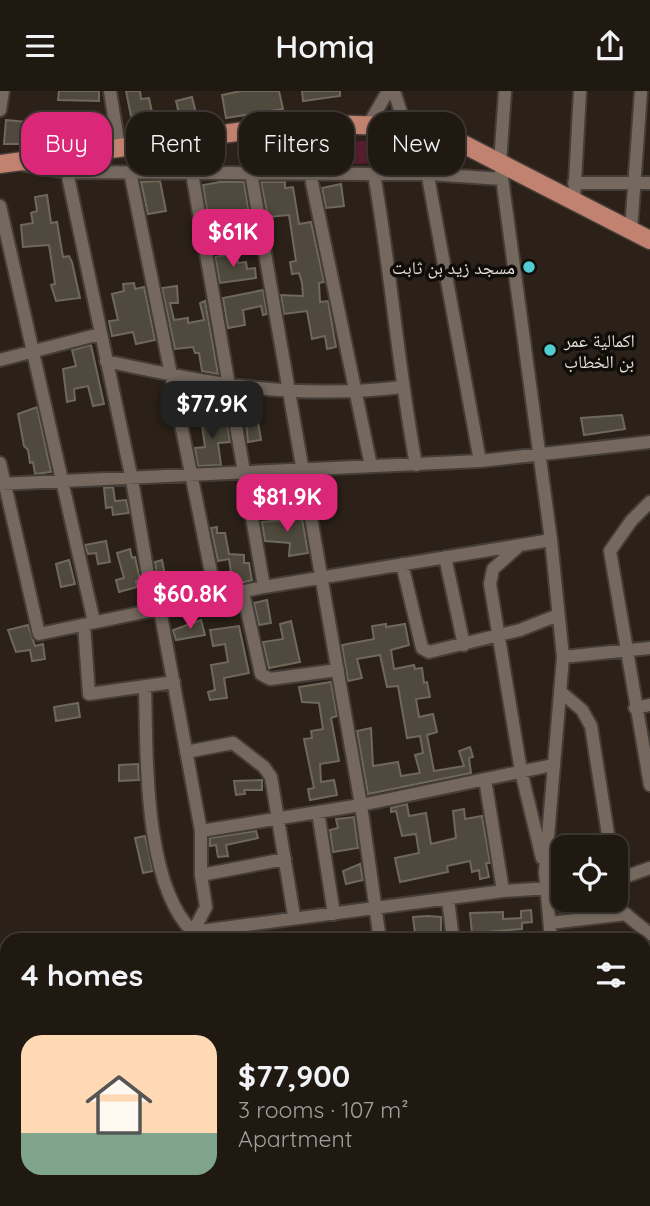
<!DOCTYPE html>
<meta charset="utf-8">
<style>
:root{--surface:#201912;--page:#28221b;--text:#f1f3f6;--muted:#a2a09f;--line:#3d3832;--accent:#db2777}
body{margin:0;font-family:Quicksand,"Noto Naskh Arabic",sans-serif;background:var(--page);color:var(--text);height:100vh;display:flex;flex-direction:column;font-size:26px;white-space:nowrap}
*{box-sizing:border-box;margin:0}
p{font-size:23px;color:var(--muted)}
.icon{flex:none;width:38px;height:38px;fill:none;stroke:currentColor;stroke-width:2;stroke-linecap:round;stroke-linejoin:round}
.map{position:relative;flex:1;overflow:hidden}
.sheet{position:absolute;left:0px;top:842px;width:651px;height:275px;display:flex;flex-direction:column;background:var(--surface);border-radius:21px 21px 0 0;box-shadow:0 2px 5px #0004,0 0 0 2px var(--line)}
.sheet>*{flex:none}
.banner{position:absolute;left:21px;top:21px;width:609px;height:63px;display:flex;gap:14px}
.fabs{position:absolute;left:551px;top:744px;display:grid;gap:14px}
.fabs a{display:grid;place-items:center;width:77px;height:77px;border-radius:14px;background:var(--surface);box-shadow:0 2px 5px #0004,0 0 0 2px var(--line);font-size:35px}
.price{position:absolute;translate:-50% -60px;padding:0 16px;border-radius:14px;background:var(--accent);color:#fff;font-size:23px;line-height:46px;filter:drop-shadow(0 2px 4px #0008)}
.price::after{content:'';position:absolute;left:50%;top:42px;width:21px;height:16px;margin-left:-10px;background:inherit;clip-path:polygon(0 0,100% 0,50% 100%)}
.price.current{background:#222;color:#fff}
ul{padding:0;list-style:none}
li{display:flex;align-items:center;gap:21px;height:175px;padding:0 21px}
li+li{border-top:2px solid var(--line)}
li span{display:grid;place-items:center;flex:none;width:196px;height:140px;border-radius:21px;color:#555}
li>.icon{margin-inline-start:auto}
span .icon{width:84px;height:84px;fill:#fffc;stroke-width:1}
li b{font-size:30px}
h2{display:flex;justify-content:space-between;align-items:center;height:84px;padding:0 21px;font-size:30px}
.pill{padding:0 24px;border-radius:21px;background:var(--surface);box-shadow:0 2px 5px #0004,0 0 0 2px var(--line);font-size:24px;line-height:63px}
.pill.current{background:var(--accent);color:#fff}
header{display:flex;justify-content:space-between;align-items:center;height:91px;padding:0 21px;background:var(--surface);font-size:32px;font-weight:600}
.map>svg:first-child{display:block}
.green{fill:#561d2e}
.building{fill:#4f4a3d;stroke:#6e695b;stroke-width:2}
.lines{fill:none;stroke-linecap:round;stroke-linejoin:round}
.street-casing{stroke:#453d37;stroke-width:16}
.primary-casing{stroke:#453d37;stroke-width:21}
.street{stroke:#75695f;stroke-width:12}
.primary{stroke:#c28270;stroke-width:18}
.poi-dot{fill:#51ccd2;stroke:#100c08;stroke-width:2.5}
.labels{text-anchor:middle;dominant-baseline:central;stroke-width:7;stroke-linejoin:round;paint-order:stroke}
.poi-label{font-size:18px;fill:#e5ded8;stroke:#100c08;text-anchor:end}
</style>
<header><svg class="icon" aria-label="menu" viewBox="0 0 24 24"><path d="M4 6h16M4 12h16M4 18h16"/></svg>Homiq<svg class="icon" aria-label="share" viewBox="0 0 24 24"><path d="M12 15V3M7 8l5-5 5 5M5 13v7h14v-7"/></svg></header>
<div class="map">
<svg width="650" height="1115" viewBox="0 0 650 1115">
<rect width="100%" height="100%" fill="#2b2118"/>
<!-- green -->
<path class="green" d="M 253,50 L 411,50 L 415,73 L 256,72 Z"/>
<!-- building -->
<path class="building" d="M 59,0 L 99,0 L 99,10 L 58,9 Z
M 126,0 L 140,0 L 141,8 L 149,7 L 152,21 L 131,25 Z
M 241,0 L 279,0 L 283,18 L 226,27 L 222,4 Z
M 302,0 L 340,0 L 340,5 L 303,10 Z
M 192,6 L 196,22 L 206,20 L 208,29 L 194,32 L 193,24 L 180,27 L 176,10 Z
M 6,29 L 26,31 L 25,42 L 37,43 L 36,53 L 4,53 Z
M 160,90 L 166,120 L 148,123 L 141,91 Z
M 220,91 L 244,91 L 249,123 L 208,125 L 203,94 Z
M 261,91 L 285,91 L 285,97 L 293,96 L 299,133 L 311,131 L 324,191 L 319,192 L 320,211 L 328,210 L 336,256 L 327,258 L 325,245 L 312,248 L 307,220 L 284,223 L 281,204 L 303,205 L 302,192 L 299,182 L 292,183 L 290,171 L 296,170 L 289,124 L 268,126 Z
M 341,93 L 344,115 L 326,117 L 322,97 Z
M 47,104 L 51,132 L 57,131 L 63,166 L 69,165 L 72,171 L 80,207 L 56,210 L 51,194 L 55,193 L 49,154 L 23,156 L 21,134 L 33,132 L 31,122 L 37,120 L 35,106 Z
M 236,162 L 238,172 L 246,171 L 247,178 L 255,177 L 256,187 L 220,192 L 215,166 Z
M 134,192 L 135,198 L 144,196 L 155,249 L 136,253 L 133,241 L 112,245 L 109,230 L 118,229 L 112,203 L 124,200 L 123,193 Z
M 177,195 L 178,212 L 170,212 L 174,229 L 188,227 L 188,232 L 204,229 L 200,212 L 205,210 L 218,283 L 202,280 L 199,262 L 195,262 L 193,256 L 175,258 L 162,197 Z
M 263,199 L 267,223 L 263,224 L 261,215 L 243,219 L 245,234 L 228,237 L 223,207 Z
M 91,254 L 104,313 L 93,315 L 88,295 L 74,298 L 75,309 L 67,311 L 63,278 L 76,275 L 72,259 Z
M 255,312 L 261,349 L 248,351 L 244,313 Z
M 37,316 L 51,381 L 35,383 L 33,371 L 30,372 L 28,359 L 24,355 L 18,323 Z
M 622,324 L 625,338 L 584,344 L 581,327 Z
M 226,326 L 230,351 L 218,352 L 221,374 L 198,375 L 195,357 L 205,356 L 201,327 Z
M 113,396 L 115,410 L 126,409 L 129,422 L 113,424 L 112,416 L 106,417 L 104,397 Z
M 302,427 L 308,462 L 289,465 L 290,452 L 265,450 L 262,431 Z
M 217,436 L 217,442 L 225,442 L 229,463 L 244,464 L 244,472 L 249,472 L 252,489 L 233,494 L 229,468 L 218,470 L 211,437 Z
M 106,450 L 110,471 L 98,473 L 96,462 L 88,463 L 85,454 Z
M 130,458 L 132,467 L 135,466 L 140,489 L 136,490 L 137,496 L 119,501 L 116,489 L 124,487 L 117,462 Z
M 69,469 L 75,493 L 61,496 L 56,473 Z
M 162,469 L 168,498 L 198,491 L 199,501 L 161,509 L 155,471 Z
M 267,509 L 271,532 L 259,534 L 254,512 Z
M 201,529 L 205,544 L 176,549 L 173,539 Z
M 291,530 L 300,571 L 269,577 L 263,551 L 283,548 L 280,533 Z
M 386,533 L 386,536 L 405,533 L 409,554 L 391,559 L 394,578 L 414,574 L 415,578 L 422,577 L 424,592 L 427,591 L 430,606 L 416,608 L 419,626 L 433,623 L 437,641 L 427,644 L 434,680 L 464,675 L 459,660 L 470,656 L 473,666 L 469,667 L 471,682 L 368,703 L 357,640 L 371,637 L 373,675 L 398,671 L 401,685 L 420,682 L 415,664 L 423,662 L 420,645 L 407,647 L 398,595 L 387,596 L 380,564 L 357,568 L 362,587 L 348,590 L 342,554 L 374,548 L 372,535 Z
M 28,534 L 35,555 L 43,553 L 45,568 L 32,570 L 30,559 L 16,561 L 8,539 Z
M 239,535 L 249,582 L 224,587 L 227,607 L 210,609 L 208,601 L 215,599 L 211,574 L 228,571 L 225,553 L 213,555 L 210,539 Z
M 331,591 L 337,625 L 331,627 L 339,670 L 320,673 L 321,691 L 334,689 L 337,704 L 310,709 L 308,698 L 314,697 L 304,648 L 312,647 L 311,640 L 323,638 L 319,612 L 302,611 L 299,596 Z
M 78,612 L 80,626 L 56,630 L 54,616 Z
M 138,673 L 139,689 L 119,690 L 119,674 Z
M 262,689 L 262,699 L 244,699 L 245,703 L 236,704 L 234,690 Z
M 407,713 L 409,725 L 426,722 L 431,753 L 456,747 L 453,720 L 464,718 L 465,728 L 482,725 L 490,772 L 486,772 L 489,786 L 480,788 L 479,779 L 472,781 L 470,770 L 447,775 L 448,781 L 400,791 L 395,767 L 419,762 L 416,743 L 402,745 L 396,720 L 391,721 L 391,717 Z
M 354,726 L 358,757 L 333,761 L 330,739 L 338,737 L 336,728 Z
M 256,740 L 258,747 L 226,754 L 228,765 L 218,766 L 216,754 L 210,755 L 210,747 Z
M 145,745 L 153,780 L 143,782 L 135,747 Z
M 360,773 L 363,789 L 346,793 L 343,780 Z
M 585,810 L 586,819 L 560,822 L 559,811 Z
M 531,819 L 532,831 L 522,832 L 522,838 L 472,842 L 470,822 L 503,821 L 503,828 L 521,827 L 521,820 Z
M 428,825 L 441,826 L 441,844 L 424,845 L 424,841 L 415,842 L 413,826 Z"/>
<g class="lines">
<defs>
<path id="street" d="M 110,0 L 119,56
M 394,0 L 406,37
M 0,19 L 3,0
M 369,33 L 388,0
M 420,42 L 480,370
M 21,73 L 67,81 L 374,83
M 67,81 L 132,389 L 154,519
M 130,81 L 216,506
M 192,82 L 264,496
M 251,82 L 361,714 L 380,849
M 310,82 L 371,375
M 574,92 L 650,92
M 574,109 L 580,0
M 0,115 L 94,531
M 631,139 L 641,0
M 0,269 L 100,243
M 106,270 C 210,293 295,309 402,296
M 0,372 L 39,543 L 264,496 L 551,449 L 500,72 L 505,0
M 416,374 C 398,277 391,180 374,83 L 429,83 L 502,88
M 0,393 L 480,370 L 650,351
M 650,411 L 631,430 L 610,460 L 650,694
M 520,454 L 493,478 L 490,493 L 521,680 L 542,767
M 445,466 L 464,554
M 402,473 L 422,557 L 429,561 L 520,539 L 558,524
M 243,501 L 261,583 L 270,588 L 338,579
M 160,519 L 201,740 L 201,784 L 206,816 L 193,841 L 503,800 L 564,796
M 84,534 L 89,603 L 174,591
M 563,566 L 650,557
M 145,596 C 147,663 143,793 193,841
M 562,602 L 582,619 L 591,635 L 610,756
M 635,617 L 650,614
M 186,661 L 233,652 L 264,676 L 271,686 L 294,825
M 485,688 L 503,800
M 318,721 L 334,823
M 201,740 L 361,714 L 553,674
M 201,784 L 285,768
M 616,789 L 650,777
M 448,808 L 453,849
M 607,808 L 650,843
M 550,832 L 626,823
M 551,849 L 545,781 L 563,566 L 551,449
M 644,892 L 650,892
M 644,971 L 650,970
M 644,1047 L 650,1046"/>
<path id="primary" d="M 0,73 L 252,39 L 323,33 L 390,35 L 465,54 L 650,149"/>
</defs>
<!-- street casing -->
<use href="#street" class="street-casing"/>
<!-- primary casing -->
<use href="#primary" class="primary-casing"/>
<!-- street -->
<use href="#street" class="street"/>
<!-- primary -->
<use href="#primary" class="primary"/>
</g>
<!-- markers -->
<g class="poi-dot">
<circle cx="529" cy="176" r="7"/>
<circle cx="550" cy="259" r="7"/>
</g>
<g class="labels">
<!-- poi labels -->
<g class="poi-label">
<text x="515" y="176">مسجد زيد بن ثابت</text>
<text x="564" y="249" text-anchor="start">اكمالية عمر<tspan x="564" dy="21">بن الخطاب</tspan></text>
</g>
</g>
</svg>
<div class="fabs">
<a><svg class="icon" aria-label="locate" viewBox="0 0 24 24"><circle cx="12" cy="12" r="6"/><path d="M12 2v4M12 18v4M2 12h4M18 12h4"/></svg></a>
</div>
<b class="price" style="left:233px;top:178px">$61K</b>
<b class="price current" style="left:212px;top:350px">$77.9K</b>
<b class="price" style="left:287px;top:443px">$81.9K</b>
<b class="price" style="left:190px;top:540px">$60.8K</b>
<div class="banner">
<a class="pill current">Buy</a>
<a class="pill">Rent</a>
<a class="pill">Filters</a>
<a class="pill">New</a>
</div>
<section class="sheet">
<h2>4 homes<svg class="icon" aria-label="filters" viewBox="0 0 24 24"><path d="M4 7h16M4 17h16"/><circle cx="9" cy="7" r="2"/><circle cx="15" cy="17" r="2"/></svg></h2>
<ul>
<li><span style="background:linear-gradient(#ffd9b3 70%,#7fa58c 0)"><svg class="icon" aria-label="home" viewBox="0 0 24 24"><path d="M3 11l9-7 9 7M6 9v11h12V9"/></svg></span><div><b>$77,900</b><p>3 rooms · 107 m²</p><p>Apartment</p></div></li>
</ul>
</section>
</div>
